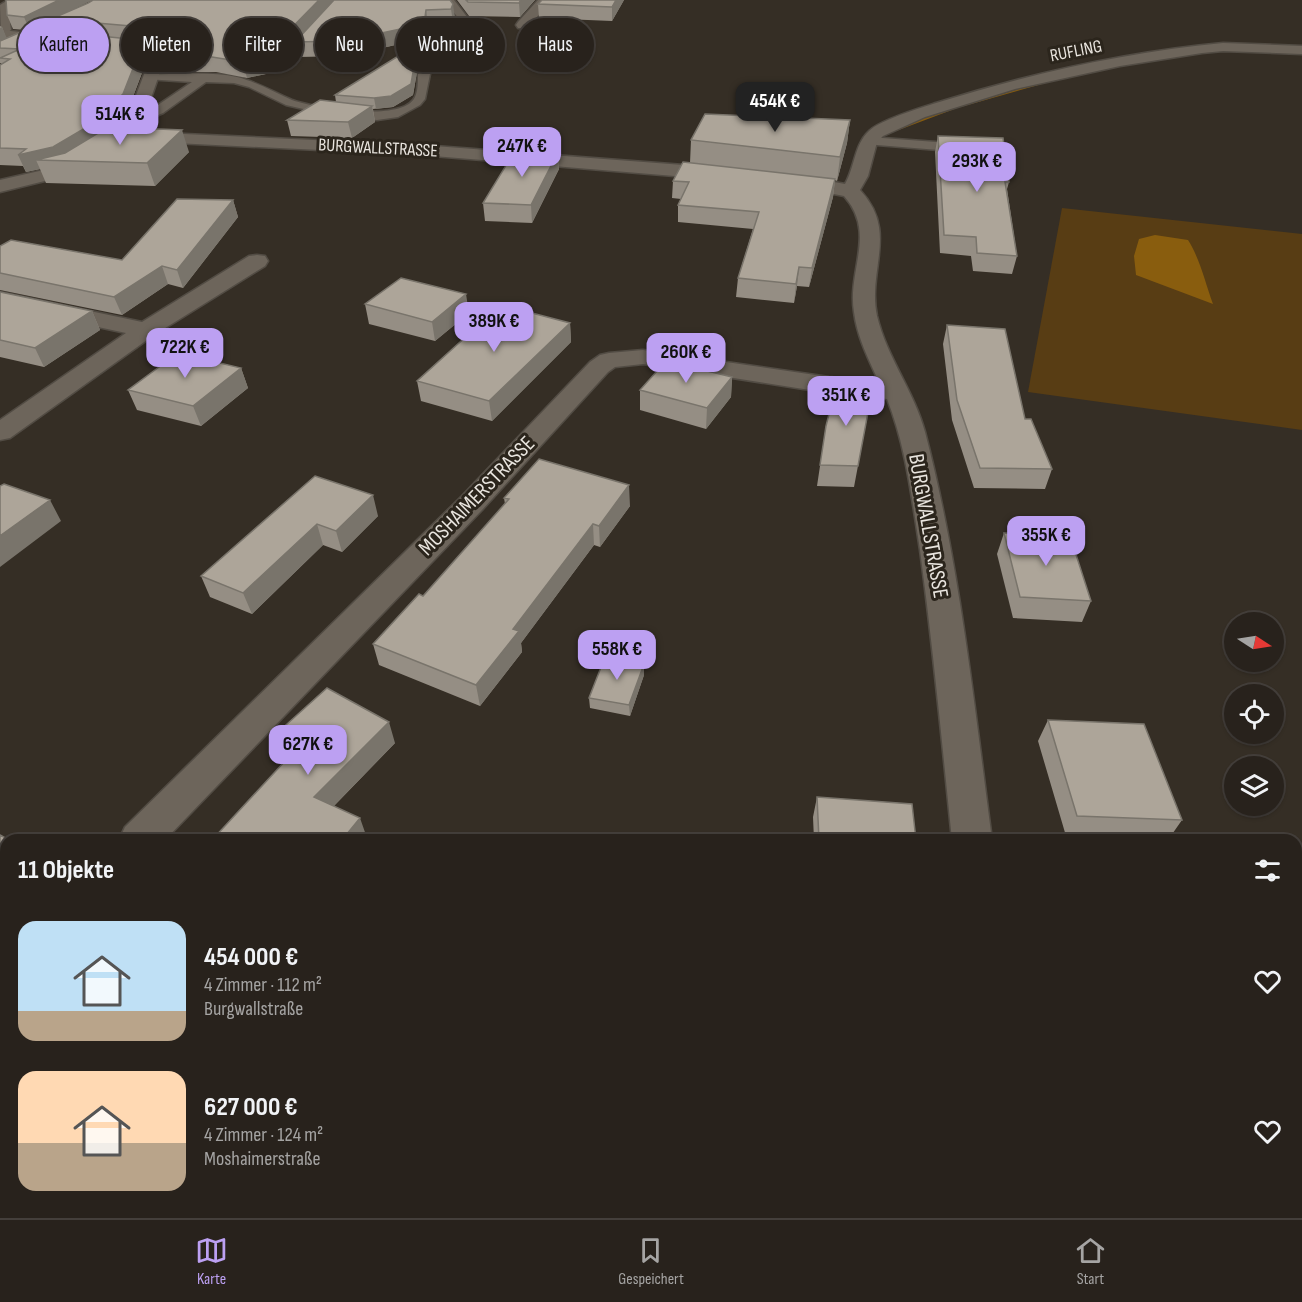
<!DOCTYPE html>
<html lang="de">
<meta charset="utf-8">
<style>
:root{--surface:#28221c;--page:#342f29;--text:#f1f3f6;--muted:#a5a4a3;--line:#443f3b;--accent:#bca0f2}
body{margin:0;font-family:"Sofia Sans Condensed",sans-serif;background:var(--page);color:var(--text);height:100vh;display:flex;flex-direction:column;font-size:22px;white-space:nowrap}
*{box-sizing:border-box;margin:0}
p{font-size:20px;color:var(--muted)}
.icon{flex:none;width:33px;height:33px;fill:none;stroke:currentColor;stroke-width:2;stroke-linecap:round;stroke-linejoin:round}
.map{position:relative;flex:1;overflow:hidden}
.side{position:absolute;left:0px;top:834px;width:1302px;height:384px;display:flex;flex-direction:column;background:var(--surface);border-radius:18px 18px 0 0;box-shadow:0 2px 4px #0004,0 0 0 2px var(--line)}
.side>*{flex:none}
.banner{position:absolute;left:18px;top:18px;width:600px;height:54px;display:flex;gap:12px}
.needle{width:39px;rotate:102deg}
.fabs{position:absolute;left:1224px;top:612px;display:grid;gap:12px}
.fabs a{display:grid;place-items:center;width:60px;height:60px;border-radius:50%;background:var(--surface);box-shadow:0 2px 4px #0004,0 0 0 2px var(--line);font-size:30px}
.price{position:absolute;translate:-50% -51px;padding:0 14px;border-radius:12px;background:var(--accent);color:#111;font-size:20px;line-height:39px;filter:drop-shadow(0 2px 3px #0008)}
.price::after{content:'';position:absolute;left:50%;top:36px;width:18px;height:14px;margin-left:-9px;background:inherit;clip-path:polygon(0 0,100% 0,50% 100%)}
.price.selected{background:#222;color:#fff}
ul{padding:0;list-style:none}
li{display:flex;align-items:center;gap:18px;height:150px;padding:0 18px}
li span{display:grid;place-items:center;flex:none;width:168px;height:120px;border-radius:18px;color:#555}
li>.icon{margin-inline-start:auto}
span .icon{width:72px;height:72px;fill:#fffc;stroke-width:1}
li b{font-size:26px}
h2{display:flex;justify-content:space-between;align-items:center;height:72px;padding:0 18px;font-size:26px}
.tag{padding:0 21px;border-radius:27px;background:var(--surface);box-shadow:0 2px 4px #0004,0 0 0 2px var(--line);font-size:21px;line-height:54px}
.tag.selected{background:var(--accent);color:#111}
.tabs{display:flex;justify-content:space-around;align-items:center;height:84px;border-top:2px solid var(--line);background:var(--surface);font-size:16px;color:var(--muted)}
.tabs a{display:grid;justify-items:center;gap:3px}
.tabs .selected{color:var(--accent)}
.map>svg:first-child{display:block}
.green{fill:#583d14}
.water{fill:#895d0e}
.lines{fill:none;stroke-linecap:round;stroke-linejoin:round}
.stream{fill:#895d0e;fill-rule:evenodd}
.service-casing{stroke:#524c44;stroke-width:3}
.minor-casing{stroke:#524c44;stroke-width:3}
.tertiary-casing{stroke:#524c44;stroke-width:3}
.service{fill:#6d655b;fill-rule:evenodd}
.minor{fill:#6d655b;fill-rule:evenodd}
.tertiary{fill:#6d655b;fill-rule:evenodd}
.wall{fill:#958e84;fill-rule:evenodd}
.shaded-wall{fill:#79746b}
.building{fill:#ada599;stroke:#79746b;stroke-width:1.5}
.labels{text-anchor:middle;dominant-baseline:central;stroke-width:6;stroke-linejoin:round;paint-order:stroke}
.far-street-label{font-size:18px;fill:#e9e5df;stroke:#2b251c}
.street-label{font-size:22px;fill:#e9e5df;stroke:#2b251c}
</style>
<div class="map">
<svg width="1302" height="1218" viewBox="0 0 1302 1218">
<rect width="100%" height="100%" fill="#352e25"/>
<!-- green -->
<path class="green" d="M 1062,208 L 1302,234 L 1302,430 L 1028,392 Z"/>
<!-- water -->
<path class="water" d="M 1155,235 L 1188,240 C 1200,259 1205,282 1213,304 L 1136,275 L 1134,256 L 1139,239 Z"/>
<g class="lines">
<!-- stream -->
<path class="stream" d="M 1047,79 L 1049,82 L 957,108 L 896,131 L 891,130 L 953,106 Z"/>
<defs>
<path id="service" d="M 8,0 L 20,0 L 8,8 L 11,30 L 1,37 L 0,5 Z
M 336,0 L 346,0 L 293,60 L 285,60 L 285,56 Z
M 444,0 L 454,0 L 471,22 L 469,24 L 463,24 Z
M 424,71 L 430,74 L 425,99 L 420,105 L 398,117 L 377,120 L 334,116 L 286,105 L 249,87 L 234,83 L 206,82 L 163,113 L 135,125 L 129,121 L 155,107 L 192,82 L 146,79 L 146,75 L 150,74 C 178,75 210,71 237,77 C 257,82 273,92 292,100 C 314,108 403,123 415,97 C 418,91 418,81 418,74 Z
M 869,137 L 963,144 L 969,148 L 963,152 L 865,144 L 863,141 Z"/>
<path id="minor" d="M 538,0 L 551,0 L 528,28 L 518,28 L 516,25 L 518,22 Z
M 0,30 L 135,43 L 157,47 L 166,55 L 143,121 L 126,141 L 73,174 L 0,192 L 0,180 L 61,166 L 114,133 L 127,119 L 151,56 L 135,51 L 0,38 Z
M 1223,43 L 1302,46 L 1302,54 L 1223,51 L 1202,53 L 1120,66 L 1015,89 L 925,117 L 883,136 L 877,142 L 868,176 L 860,190 C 899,232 867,269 877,316 C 887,358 914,391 925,432 C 960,566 974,704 992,840 L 952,840 C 942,743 933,646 920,550 C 912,500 906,446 887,399 L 829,393 L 643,364 L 615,367 L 608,372 L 482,510 L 165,840 L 119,840 L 125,827 L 462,496 L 590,362 L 600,355 L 609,353 L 643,350 L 829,377 L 879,382 C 869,360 857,337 854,312 C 847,270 877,233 844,196 L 783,184 L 781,180 L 783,176 L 790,174 L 845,184 C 855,167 854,145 869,131 C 880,120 920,108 936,103 C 1029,74 1126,52 1223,43 Z
M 140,132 L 421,145 L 723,168 L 730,170 L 732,174 L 730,178 L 723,180 L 421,155 L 134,141 L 131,137 L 134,133 Z
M 257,255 L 265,256 L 268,261 L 265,266 L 154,335 L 10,438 L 0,440 L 0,420 L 126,333 L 0,306 L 0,292 L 142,322 L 249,256 Z
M 6,959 L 6,1007 L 0,1009 L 0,961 Z
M 1005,1212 L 1059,1212 L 1060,1218 L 1006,1218 Z"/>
<path id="tertiary" d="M 97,0 L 112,0 L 92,15 L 0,56 L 0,47 L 82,9 Z"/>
</defs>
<!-- service casing -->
<use href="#service" class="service-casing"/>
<!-- minor casing -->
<use href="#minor" class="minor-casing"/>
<!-- tertiary casing -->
<use href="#tertiary" class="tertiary-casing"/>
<!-- service -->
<use href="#service" class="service"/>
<!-- minor -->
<use href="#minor" class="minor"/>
<!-- tertiary -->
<use href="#tertiary" class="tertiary"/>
</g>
<!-- wall -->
<path class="wall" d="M 6,0 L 92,0 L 67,12 L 450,0 L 455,18 L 453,23 L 428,24 L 426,38 L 347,56 L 299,57 L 295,42 L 311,25 L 266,74 L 247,78 L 216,72 L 162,72 L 158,57 L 160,48 L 157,45 L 140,42 L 143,43 L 148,57 L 128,110 L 110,127 L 189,152 L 155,186 L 46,183 L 40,169 L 26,172 L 23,166 L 0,165 L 0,65 L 2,64 L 0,63 L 0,26 L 2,27 L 6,38 L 25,30 L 13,29 L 7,15 ZM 52,20 L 56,32 L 32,29 Z
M 457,0 L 535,0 L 520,17 L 469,16 Z
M 542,0 L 624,0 L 612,21 L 539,18 L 538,4 Z
M 415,61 L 417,72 L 413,95 L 393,107 L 373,109 L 375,122 L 352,138 L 291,136 L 287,120 L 336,102 L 335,95 Z
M 850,120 L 847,143 L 837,181 L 835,180 L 833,197 L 809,287 L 797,286 L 794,303 L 736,297 L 738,278 L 753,229 L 678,222 L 678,205 L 681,199 L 672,198 L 673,181 L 690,163 L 691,140 Z
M 938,136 L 1009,182 L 1007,189 L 1017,256 L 1012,274 L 973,271 L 971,256 L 940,253 L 935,152 Z
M 558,152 L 559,169 L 532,223 L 485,221 L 483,203 Z
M 233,200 L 238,217 L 183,288 L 168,284 L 122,315 L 0,290 L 0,246 L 122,260 Z
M 0,292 L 92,311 L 100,330 L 44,367 L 0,357 Z
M 365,304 L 469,313 L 435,341 L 369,324 Z
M 570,323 L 571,342 L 492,421 L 421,401 L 417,381 Z
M 947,325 L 1025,419 L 1052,469 L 1045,489 L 974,488 L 952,420 L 943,344 Z
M 241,368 L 248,388 L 201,426 L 137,410 L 128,390 Z
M 732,377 L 731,397 L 706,429 L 640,410 L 640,390 Z
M 872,391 L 854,487 L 817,486 L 826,426 Z
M 315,476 L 378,516 L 342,552 L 323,545 L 252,614 L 210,597 L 201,576 Z
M 504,498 L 630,506 L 600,547 L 594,545 L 521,643 L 522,652 L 480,706 L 379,665 L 373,644 L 423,596 L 505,504 Z
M 1004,533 L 1091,601 L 1082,622 L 1013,618 L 997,554 Z
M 644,675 L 630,716 L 590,708 L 589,698 Z
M 1048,720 L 1182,820 L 1168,840 L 1066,836 L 1038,741 Z
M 277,733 L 395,743 L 334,806 L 367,838 L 366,840 L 212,840 L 290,756 L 286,754 Z
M 817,797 L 916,840 L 814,840 L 813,817 Z
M 1296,1073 L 1302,1086 L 1302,1163 L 1296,1163 Z
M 869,1212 L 967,1212 L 968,1218 L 870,1218 Z"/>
<!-- shaded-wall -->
<path class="shaded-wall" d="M 59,0 L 92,0 L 53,19 L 51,19 L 52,20 L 30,31 L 24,17 Z
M 319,0 L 334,0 L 266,74 L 247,78 L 243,62 Z
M 521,0 L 535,0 L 520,17 L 519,3 Z
M 616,0 L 624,0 L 612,21 L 612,7 Z
M 453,4 L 455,18 L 453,23 L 451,9 Z
M 426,10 L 428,24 L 426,38 L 347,56 L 344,41 Z
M 2,27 L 8,41 L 0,46 L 0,28 Z
M 143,43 L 148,57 L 128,110 L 93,143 L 65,161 L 36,160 L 40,169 L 26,172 L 18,155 L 87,127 Z
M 415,61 L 417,72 L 413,95 L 393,107 L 376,109 L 374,98 Z
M 372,106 L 375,122 L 352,138 L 348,122 Z
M 850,120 L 847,143 L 837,181 L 840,157 Z
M 182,130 L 189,152 L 155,186 L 147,163 Z
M 558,152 L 559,169 L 532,223 L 531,205 Z
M 835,179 L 833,197 L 809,287 L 812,268 Z
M 233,200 L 238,217 L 183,288 L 177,270 Z
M 162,266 L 168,284 L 122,315 L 114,297 Z
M 799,267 L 797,286 L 794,303 L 796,284 Z
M 466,294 L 469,313 L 435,341 L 432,322 Z
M 92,311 L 100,330 L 44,367 L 35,348 Z
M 570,323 L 571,342 L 492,421 L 489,401 Z
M 241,368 L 248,388 L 201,426 L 193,406 Z
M 732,377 L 731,397 L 706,429 L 707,408 Z
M 629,485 L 630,506 L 600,547 L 599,526 Z
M 373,495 L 378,516 L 342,552 L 336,531 Z
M 50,500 L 61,521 L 0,567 L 0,536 Z
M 317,524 L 323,545 L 252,614 L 243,593 Z
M 593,524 L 594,545 L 521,643 L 522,652 L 480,706 L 476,685 L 513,629 Z
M 644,664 L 644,675 L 630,716 L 629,705 Z
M 389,722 L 395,743 L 323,817 L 314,797 Z
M 360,818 L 367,838 L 366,840 L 342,840 Z
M 6,844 L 6,878 L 0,883 L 0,850 Z"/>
<!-- building -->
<path class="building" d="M 6,0 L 59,0 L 24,17 L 7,15 Z
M 93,0 L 319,0 L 262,58 L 243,62 L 212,57 L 158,57 L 163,39 L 152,31 L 131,26 L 51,19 L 88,3 Z
M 334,0 L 450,0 L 453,4 L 451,9 L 426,10 L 424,24 L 344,41 L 295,42 Z
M 466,0 L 521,0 L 519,3 L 468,2 Z
M 542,0 L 616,0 L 612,7 L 538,4 Z
M 28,29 L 130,39 L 143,43 L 123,94 L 87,127 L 53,147 L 18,155 L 26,149 L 0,148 L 0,65 L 10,59 L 0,58 L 20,49 L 0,48 L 0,41 Z
M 408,50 L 415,61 L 411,84 L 391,96 L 374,98 L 335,95 Z
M 320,100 L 372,106 L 348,122 L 287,120 Z
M 705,114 L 850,120 L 840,157 L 691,140 Z
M 108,127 L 182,130 L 147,163 L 36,160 L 65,153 Z
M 938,136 L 1003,138 L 1009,182 L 1005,182 L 1017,256 L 977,253 L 976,237 L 944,235 Z
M 516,149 L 558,152 L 531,205 L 483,203 Z
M 683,162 L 835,179 L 812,268 L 799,267 L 796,284 L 738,278 L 759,212 L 678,205 L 689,182 L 673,181 Z
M 177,199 L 233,200 L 177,270 L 162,266 L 114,297 L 0,273 L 0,246 L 11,240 L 122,260 Z
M 401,278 L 466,294 L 432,322 L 365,304 Z
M 0,292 L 92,311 L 35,348 L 0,340 Z
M 501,305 L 570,323 L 489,401 L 417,381 Z
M 947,325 L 1005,329 L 1025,419 L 1031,419 L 1052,469 L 980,468 L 957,400 Z
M 178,353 L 241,368 L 193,406 L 128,390 Z
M 666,361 L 732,377 L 707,408 L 640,390 Z
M 836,386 L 872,391 L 858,466 L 820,465 L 826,426 Z
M 539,459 L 629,485 L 599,526 L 593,524 L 513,629 L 519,631 L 476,685 L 373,644 L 419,594 L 423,596 L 509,499 L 504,498 Z
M 315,476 L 373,495 L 336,531 L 317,524 L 243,593 L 201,576 Z
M 4,484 L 50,500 L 0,536 L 0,486 Z
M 1004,533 L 1070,536 L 1091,601 L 1020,597 Z
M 605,657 L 644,664 L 629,705 L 589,698 Z
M 327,688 L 389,722 L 314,797 L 360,818 L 342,840 L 212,840 L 299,746 L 277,733 Z
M 1048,720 L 1144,724 L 1182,820 L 1077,816 Z
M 817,797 L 912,804 L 916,840 L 819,840 Z
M 0,835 L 9,840 L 6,840 L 6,844 L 0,850 Z
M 1296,1073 L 1302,1086 L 1302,1149 L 1296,1149 Z
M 878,1212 L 967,1212 L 968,1218 L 879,1218 Z"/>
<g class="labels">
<!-- far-street labels -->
<g class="far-street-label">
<text transform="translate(1076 51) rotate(-11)">RUFLING</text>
<text transform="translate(378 148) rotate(3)">BURGWALLSTRASSE</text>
</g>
<!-- street labels -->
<g class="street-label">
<text transform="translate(477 496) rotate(-46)">MOSHAIMERSTRASSE</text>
<text transform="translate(928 526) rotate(80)">BURGWALLSTRASSE</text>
</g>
</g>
</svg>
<div class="fabs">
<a><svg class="needle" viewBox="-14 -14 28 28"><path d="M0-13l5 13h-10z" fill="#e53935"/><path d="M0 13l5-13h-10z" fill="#a5a4a3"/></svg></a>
<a><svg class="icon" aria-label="locate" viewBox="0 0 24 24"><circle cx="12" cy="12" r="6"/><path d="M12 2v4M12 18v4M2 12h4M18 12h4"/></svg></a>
<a><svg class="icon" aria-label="layers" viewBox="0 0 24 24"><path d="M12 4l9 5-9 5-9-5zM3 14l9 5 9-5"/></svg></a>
</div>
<b class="price selected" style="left:775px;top:133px">454K €</b>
<b class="price" style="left:120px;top:146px">514K €</b>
<b class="price" style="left:522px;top:178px">247K €</b>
<b class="price" style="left:977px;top:193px">293K €</b>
<b class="price" style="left:494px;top:353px">389K €</b>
<b class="price" style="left:185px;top:379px">722K €</b>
<b class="price" style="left:686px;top:384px">260K €</b>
<b class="price" style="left:846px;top:427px">351K €</b>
<b class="price" style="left:1046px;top:567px">355K €</b>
<b class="price" style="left:617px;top:681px">558K €</b>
<b class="price" style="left:308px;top:776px">627K €</b>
<div class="banner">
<a class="tag selected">Kaufen</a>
<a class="tag">Mieten</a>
<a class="tag">Filter</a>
<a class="tag">Neu</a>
<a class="tag">Wohnung</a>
<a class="tag">Haus</a>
</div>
<section class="side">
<h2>11 Objekte<svg class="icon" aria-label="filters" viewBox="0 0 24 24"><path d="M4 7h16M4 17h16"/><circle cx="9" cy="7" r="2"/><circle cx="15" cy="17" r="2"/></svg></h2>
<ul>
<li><span style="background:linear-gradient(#bfe0f5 75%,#b9a48a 0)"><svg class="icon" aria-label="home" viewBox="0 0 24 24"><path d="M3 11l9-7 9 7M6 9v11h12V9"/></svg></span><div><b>454 000 €</b><p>4 Zimmer · 112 m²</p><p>Burgwallstraße</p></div><svg class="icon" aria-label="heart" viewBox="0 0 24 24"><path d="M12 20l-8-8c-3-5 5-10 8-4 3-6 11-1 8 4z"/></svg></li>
<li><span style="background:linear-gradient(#ffd9b3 60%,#b9a48a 0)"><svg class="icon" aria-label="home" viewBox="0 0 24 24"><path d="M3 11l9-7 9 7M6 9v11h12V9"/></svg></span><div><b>627 000 €</b><p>4 Zimmer · 124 m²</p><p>Moshaimerstraße</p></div><svg class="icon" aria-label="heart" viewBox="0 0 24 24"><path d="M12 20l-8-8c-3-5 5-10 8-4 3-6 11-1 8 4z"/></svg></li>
</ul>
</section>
</div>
<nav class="tabs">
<a class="selected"><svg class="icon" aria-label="map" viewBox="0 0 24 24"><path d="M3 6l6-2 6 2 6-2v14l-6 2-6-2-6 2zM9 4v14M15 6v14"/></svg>Karte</a>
<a><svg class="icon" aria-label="saved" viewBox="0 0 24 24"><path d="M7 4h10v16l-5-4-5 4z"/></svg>Gespeichert</a>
<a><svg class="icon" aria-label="home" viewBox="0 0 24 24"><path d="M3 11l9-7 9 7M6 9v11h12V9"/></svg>Start</a>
</nav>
